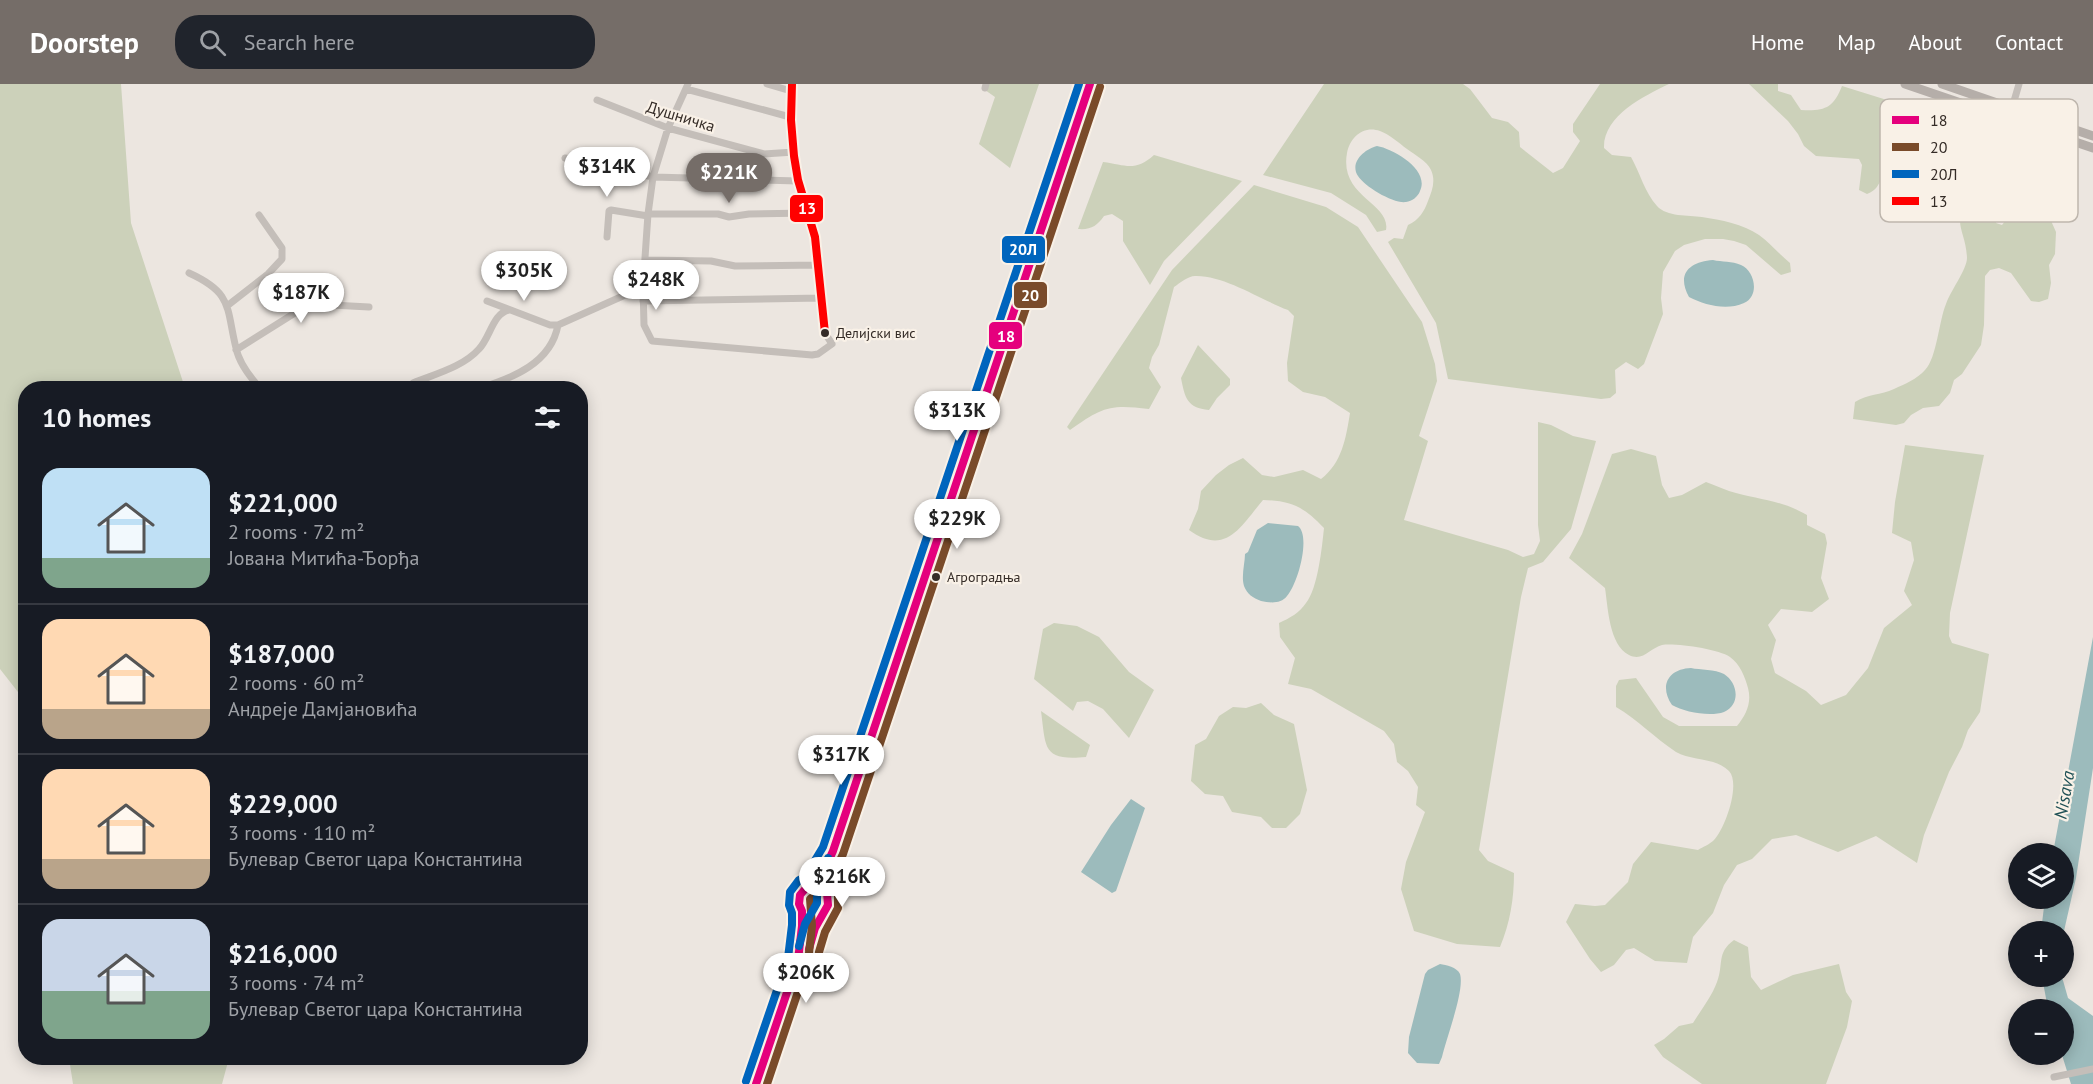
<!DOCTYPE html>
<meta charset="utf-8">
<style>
:root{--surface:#171b24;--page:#20242c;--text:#f1f3f6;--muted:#9ea1a6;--line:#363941;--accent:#756d68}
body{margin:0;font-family:"PT Sans",sans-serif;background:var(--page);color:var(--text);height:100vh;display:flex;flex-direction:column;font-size:22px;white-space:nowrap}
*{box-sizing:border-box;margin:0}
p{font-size:20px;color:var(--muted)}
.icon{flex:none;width:33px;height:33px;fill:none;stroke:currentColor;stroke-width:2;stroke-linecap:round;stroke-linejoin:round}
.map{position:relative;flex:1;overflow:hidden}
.sheet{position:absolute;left:18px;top:297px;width:570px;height:684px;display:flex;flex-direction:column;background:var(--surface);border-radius:24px;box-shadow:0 3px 15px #0003}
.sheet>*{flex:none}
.fabs{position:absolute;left:2008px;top:759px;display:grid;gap:12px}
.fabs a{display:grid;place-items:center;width:66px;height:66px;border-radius:50%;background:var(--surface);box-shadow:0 3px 15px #0003;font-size:30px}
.price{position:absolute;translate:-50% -51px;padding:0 14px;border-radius:21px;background:#fff;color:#222;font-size:20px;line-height:39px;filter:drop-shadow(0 2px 3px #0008)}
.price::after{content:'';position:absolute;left:50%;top:36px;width:18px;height:14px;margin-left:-9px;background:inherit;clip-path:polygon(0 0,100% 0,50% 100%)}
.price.current{background:var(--accent);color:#fff}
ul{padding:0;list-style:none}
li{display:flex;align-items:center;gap:18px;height:150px;padding:0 24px}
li+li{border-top:2px solid var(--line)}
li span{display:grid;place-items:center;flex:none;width:168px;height:120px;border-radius:18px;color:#555}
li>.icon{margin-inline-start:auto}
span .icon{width:72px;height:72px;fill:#fffc;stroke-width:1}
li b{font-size:26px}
h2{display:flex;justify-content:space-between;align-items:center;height:72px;padding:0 24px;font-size:26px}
header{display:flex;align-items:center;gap:36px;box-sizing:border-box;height:84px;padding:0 30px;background:var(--accent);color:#fff}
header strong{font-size:28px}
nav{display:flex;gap:33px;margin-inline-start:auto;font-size:21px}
.search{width:420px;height:54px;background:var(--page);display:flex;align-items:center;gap:15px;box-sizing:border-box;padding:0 21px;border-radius:24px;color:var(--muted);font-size:22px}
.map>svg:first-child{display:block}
.green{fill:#ccd1ba}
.water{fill:#9cbbbc}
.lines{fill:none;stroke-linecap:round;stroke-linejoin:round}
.street{stroke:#c4beb9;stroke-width:7}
.secondary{stroke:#b5aea9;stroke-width:9}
.bus-1-casing{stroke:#f9f1e7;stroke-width:12}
.bus-2-casing{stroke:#f9f1e7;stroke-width:12}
.bus-3-casing{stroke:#f9f1e7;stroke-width:12}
.bus-4-casing{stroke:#f9f1e7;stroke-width:12}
.bus-1{stroke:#e5007d;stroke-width:8}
.bus-2{stroke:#7a4b2a;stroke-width:8}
.bus-3{stroke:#0065bd;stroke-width:8}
.bus-4{stroke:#f00;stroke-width:8}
.bus-dot{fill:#352c27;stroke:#f9f1e7;stroke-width:2}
.labels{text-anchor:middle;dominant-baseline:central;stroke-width:4.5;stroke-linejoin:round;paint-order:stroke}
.bus-label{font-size:14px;fill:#352c27;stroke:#f9f1e7;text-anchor:start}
.street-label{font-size:16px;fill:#352c27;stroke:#f9f1e7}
.water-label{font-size:18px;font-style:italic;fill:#1e5055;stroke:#f9f1e7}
.key{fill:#f9f1e7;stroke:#beb6ad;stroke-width:1.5}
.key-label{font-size:16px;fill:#352c27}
.line-badge{stroke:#f9f1e7;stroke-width:2}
.badge-label{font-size:16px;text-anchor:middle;font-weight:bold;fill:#fff}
</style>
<header>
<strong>Doorstep</strong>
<div class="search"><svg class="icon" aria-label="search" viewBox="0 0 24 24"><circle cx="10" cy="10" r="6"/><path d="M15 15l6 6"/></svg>Search here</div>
<nav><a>Home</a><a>Map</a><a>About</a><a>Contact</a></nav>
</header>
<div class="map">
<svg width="2093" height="1000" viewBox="0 0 2093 1000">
<rect width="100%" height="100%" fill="#ece6e0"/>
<!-- green -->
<path class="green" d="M 0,0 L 121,0 L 131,139 L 183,298 L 189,304 L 26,304 L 25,617 L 0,585 Z
M 987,0 L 1039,0 L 1010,84 L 979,60 L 995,13 L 985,6 Z
M 1324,0 L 1463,0 L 1470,5 L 1492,34 L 1508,38 L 1519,48 L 1520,63 L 1553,89 L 1563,84 L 1580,57 L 1573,48 L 1573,40 L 1600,0 L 1669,0 C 1644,12 1603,32 1604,64 L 1612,71 L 1631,73 C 1640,89 1645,109 1657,122 C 1667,133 1688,131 1702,133 C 1721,136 1743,140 1759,151 C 1770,159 1779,170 1790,179 L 1791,188 L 1781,191 L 1746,161 L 1734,157 L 1723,155 L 1705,155 L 1684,161 L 1675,167 L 1663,188 L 1661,214 L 1663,230 L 1644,280 L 1638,285 L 1626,278 L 1615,286 L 1616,309 L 1610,314 L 1601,315 L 1448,295 L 1436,239 L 1388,158 L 1394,154 L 1403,155 L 1408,141 C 1419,136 1424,128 1428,117 C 1432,107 1436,97 1431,86 C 1427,77 1415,71 1407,65 C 1399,59 1389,50 1380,47 C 1364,41 1350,53 1347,69 C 1339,113 1391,119 1386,146 L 1377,148 L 1366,131 L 1331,109 L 1263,91 Z
M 1749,0 L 1778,0 L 1778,7 L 1791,11 L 1801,26 C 1824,27 1833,25 1842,2 L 1980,45 L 1987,61 L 1997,63 L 1998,77 L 2005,89 L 1996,126 L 1996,139 L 2002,141 L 2024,113 L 2036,103 L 2056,148 L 2055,170 L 2049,181 L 2051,199 L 2048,215 L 2039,218 L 2031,217 L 2011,189 L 1999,184 L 1990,186 L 1985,192 L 1984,241 L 1981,261 L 1962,290 L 1954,296 L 1950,309 L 1939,322 L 1923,324 L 1911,331 L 1904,339 L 1896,341 L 1853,335 L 1855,318 C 1867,310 1881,311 1894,305 C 1905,300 1917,295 1925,286 C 1937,274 1939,236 1946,220 C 1950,208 1967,185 1967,174 C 1966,146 1950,139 1970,113 L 1967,105 C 1937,103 1929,109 1908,84 C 1873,84 1887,103 1867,110 L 1859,106 L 1862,81 L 1859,75 L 1816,72 L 1804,62 L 1798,50 L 1788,37 Z
M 1154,71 L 1242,97 L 1164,177 L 1150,201 L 1123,157 L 1123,137 L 1112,130 L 1104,132 C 1097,142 1091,146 1078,145 L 1103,78 C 1126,81 1135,88 1154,71 Z
M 1254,101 L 1326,123 L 1358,143 L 1422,238 L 1435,280 L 1437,297 L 1419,352 L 1428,357 L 1404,436 L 1508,466 L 1523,473 L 1534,470 L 1540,457 L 1538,441 L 1538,338 L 1551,341 L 1573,352 L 1596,357 L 1571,445 L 1543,478 L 1528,484 L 1521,513 L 1479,766 L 1488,777 L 1514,789 C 1514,815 1510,839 1500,863 L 1457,860 L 1414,847 L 1401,805 L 1406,778 L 1425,728 L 1416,721 L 1418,703 L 1408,687 L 1397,678 L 1394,660 L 1384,647 L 1311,605 L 1288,600 L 1295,574 L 1280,553 L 1279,539 C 1290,534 1299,529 1306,519 C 1318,504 1322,463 1324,444 C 1304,423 1292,417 1263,416 C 1241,442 1226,473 1189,446 L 1198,425 L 1201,407 L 1216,391 L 1229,381 L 1243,374 L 1262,391 L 1274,393 L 1303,386 L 1321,395 C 1342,379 1346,354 1350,329 L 1325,313 L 1303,308 L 1288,297 L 1287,279 L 1294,232 L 1288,226 C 1261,216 1224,191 1195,192 C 1188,192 1180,199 1174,203 L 1159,261 L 1152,273 L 1149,284 L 1161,303 L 1149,325 C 1110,320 1102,323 1070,346 L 1067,343 L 1172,186 Z
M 1198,261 L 1230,295 L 1230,301 L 1217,314 L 1209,326 C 1187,324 1185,314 1181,294 Z
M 1905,361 L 1984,371 L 1950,529 L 1949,552 L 1952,559 L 1989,570 L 1980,628 L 1968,646 L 1962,663 L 1949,688 L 1924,751 L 1917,779 L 1876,752 L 1838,768 L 1796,751 L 1772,755 L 1752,775 L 1737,781 L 1724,801 L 1713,829 L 1693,853 L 1687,879 L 1655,877 L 1634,864 L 1626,866 L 1614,881 L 1601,888 L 1590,875 L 1566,838 L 1575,820 L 1595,822 L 1605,821 L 1628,798 L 1633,780 L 1651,758 L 1698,766 C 1703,763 1710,760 1714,756 C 1725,745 1741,700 1729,687 C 1715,673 1691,677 1676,668 C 1655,654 1638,636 1616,623 L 1616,602 L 1619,596 L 1636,594 L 1663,633 L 1679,642 L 1737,642 C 1746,631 1752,619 1748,604 C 1745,593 1740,580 1730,573 C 1718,565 1676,559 1662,561 C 1650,564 1643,578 1629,571 C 1609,561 1608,523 1605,504 L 1569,474 L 1582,450 L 1612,370 L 1631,365 L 1656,372 L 1662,401 L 1669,414 L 1682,411 L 1706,398 C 1714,401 1721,404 1729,407 C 1758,416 1779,415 1807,431 L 1807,441 L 1825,450 L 1827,459 L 1821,494 L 1829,515 L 1812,528 L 1781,525 L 1768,541 L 1776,556 L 1771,575 L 1775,589 L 1806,607 L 1821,621 L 1846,611 L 1868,584 L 1884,544 L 1912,521 L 1904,507 L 1914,476 L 1911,458 L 1892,449 L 1895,418 Z
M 1054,539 L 1077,542 L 1099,553 L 1129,588 L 1154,606 L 1129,654 L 1103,625 L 1088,617 L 1077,618 L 1073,627 L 1034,595 L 1043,545 Z
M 1261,619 L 1274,631 L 1294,640 L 1307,706 L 1300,730 L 1286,744 L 1272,744 L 1261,733 L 1232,728 L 1223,712 L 1205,710 L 1191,697 L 1195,661 L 1206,655 L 1219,632 L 1233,623 L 1246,624 Z
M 1041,627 L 1090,661 L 1086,673 C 1042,677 1046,664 1041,627 Z
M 1734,856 L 1748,863 L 1751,893 L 1761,906 L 1793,891 L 1839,880 L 1846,908 L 1852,917 L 1847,943 L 1826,1000 L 1702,1000 L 1663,973 L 1654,961 L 1664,955 L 1679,942 L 1693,939 C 1701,926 1712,912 1717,898 C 1724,880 1716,869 1734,856 Z
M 69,974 L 229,974 L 222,1000 L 73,1000 Z"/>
<!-- water -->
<path class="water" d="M 1377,62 C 1394,65 1430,86 1420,107 C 1418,113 1412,117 1406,118 C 1394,120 1365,103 1358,92 C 1349,78 1365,65 1377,62 Z
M 1713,176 C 1722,178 1732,177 1741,181 C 1755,187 1760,212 1744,219 C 1726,227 1705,221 1689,213 C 1676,189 1690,178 1713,176 Z
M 1268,439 L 1298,442 C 1311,452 1298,500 1287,512 C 1281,520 1270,519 1261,517 C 1253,514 1247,510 1244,502 C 1241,492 1245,479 1245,470 L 1248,468 L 1257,446 Z
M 2093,553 L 2093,684 L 2076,794 L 2064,847 L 2041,847 L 2045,815 L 2064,814 L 2064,770 L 2053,769 Z
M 1691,584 C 1700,586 1715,585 1724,590 C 1738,599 1741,620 1724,628 C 1710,633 1684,628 1672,621 C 1659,602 1668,585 1691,584 Z
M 1131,715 L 1145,724 L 1116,807 L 1112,809 L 1081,788 L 1111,741 Z
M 1440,880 C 1446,881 1457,883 1460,890 C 1465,906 1446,955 1442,973 L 1439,980 L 1417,979 L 1408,969 L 1409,953 L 1425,890 L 1428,886 Z
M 2042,893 L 2062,893 L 2068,914 L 2093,932 L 2093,1000 L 2071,1000 L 2062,971 L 2064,970 L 2064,926 L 2048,925 Z"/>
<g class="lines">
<!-- street -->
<path class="street" d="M 688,0 L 668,44 L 653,93 L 648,130 L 643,203 L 644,241 L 652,257 L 812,271 L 818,270 L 832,260 L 825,249 C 822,218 821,185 815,153 C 812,133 803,116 798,96 C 791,65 789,32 792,0
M 767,0 L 791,7
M 985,4 L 986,0
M 686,5 L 790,33
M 597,16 L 668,44 L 764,70 L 794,68
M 2012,24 L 2019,0
M 565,74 L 653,93 L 798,97
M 648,130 L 718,130 L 729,133 L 749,130 L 810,129
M 607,153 L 609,127 L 611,126 L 648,132
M 645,176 L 711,177 L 735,182 L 818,181
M 189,189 C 233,209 226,223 236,264 C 239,279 250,293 260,304
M 487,217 L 550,241 L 558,241 L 643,203
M 643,217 L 822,214
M 227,222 L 268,190 L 282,175 L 282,164 L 259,131
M 236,266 L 306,222 L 313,220 L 369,223
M 413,299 C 435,290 463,283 479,265 C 490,254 493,229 509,226
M 480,304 C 513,294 551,279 558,241
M 2054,993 L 2093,985"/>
<!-- secondary -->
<path class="secondary" d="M 1905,0 L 2093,64
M 1942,0 L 2093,52
M799 817a15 15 0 1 1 30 0a15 15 0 1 1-30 0Z
M 812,802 L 827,780 L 833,767 L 1090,0
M 827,809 L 1099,0
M 756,1000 L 798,876 L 801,852 L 802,827
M 765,1000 L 806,876 L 812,851 L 822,830"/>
<defs>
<path id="bus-1" d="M 809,865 L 815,844 L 828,821 L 827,809 L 838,778
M 756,1000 L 798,876 L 802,842 L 802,827 L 799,820 L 800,811 L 806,804 L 812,802 L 827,780 L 833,767 L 1090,0"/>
<path id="bus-2" d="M 819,868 L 825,848 L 838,824 L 838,810 L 848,782
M 767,1000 L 808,878 L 812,842 L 810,815 C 827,803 834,790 843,770 L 1100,3"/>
<path id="bus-3" d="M 799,862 L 805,840 L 817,819 L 817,807 L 828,774
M 746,997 L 788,874 L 792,841 L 792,829 L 789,821 L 790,808 L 799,796 L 805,793 L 823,763 L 1079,0"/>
<path id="bus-4" d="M 792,0 L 791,36 L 794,72 L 798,96 L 815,153 L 825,249"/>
</defs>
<!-- bus-1 casing -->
<use href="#bus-1" class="bus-1-casing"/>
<!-- bus-2 casing -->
<use href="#bus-2" class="bus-2-casing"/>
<!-- bus-3 casing -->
<use href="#bus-3" class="bus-3-casing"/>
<!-- bus-4 casing -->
<use href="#bus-4" class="bus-4-casing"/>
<!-- bus-1 -->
<use href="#bus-1" class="bus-1"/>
<!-- bus-2 -->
<use href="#bus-2" class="bus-2"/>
<!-- bus-3 -->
<use href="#bus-3" class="bus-3"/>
<!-- bus-4 -->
<use href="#bus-4" class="bus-4"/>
</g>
<!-- markers -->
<g class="bus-dot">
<circle cx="825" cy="249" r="5"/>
<circle cx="936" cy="493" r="5"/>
</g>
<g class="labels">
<!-- bus labels -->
<g class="bus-label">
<text x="836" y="249">Делијски вис</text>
<text x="947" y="493">Агроградња</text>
</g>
<!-- street labels -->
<g class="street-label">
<text transform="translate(681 32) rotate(17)">Душничка</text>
</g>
<!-- water labels -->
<g class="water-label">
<text transform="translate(2064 711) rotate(-80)">Nisava</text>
</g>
</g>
<!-- legend -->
<rect x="1880" y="15" width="198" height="123" rx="9" class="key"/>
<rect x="1892" y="32" width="27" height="8" fill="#e5007d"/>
<rect x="1892" y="59" width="27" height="8" fill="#7a4b2a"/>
<rect x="1892" y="86" width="27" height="8" fill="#0065bd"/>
<rect x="1892" y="113" width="27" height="8" fill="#f00"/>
<g class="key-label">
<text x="1930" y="42">18</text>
<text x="1930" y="69">20</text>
<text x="1930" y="96">20Л</text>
<text x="1930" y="123">13</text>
</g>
<g class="line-badge">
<rect x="789" y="110" width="35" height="29" rx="6" fill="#f00"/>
<rect x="1001" y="151" width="45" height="29" rx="6" fill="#0065bd"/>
<rect x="1013" y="197" width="35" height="28" rx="6" fill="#7a4b2a"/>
<rect x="988" y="237" width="35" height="29" rx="6" fill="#e5007d"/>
</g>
<g class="badge-label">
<text x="807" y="130">13</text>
<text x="1023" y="171">20Л</text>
<text x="1030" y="217">20</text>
<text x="1006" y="258">18</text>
</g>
</svg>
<div class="fabs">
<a><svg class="icon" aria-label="layers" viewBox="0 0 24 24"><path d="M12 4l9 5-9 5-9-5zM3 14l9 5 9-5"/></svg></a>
<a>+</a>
<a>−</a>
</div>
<b class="price" style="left:607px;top:114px">$314K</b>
<b class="price current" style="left:729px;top:120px">$221K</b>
<b class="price" style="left:524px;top:218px">$305K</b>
<b class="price" style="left:656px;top:227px">$248K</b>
<b class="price" style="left:301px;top:240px">$187K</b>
<b class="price" style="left:957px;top:358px">$313K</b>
<b class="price" style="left:957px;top:466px">$229K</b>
<b class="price" style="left:841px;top:702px">$317K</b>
<b class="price" style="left:842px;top:824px">$216K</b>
<b class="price" style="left:806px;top:920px">$206K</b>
<section class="sheet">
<h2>10 homes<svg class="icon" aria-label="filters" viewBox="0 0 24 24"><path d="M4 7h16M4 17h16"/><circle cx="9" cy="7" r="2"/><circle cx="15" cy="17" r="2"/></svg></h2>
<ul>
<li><span style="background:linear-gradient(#bfe0f5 75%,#7fa58c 0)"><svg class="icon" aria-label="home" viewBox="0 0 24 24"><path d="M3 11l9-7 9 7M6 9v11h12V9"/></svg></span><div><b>$221,000</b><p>2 rooms · 72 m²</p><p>Јована Митића-Ђорђа</p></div></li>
<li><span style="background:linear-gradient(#ffd9b3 75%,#b9a48a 0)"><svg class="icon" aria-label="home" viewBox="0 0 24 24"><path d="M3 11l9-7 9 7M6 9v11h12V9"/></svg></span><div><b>$187,000</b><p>2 rooms · 60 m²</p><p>Андреје Дамјановића</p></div></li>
<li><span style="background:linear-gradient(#ffd9b3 75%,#b9a48a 0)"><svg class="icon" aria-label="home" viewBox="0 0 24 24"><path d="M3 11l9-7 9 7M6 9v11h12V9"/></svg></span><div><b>$229,000</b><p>3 rooms · 110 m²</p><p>Булевар Светог цара Константина</p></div></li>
<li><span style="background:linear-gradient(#c9d6e8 60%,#7fa58c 0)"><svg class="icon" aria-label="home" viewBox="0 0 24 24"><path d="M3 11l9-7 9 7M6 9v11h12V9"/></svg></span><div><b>$216,000</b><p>3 rooms · 74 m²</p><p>Булевар Светог цара Константина</p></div></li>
</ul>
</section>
</div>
